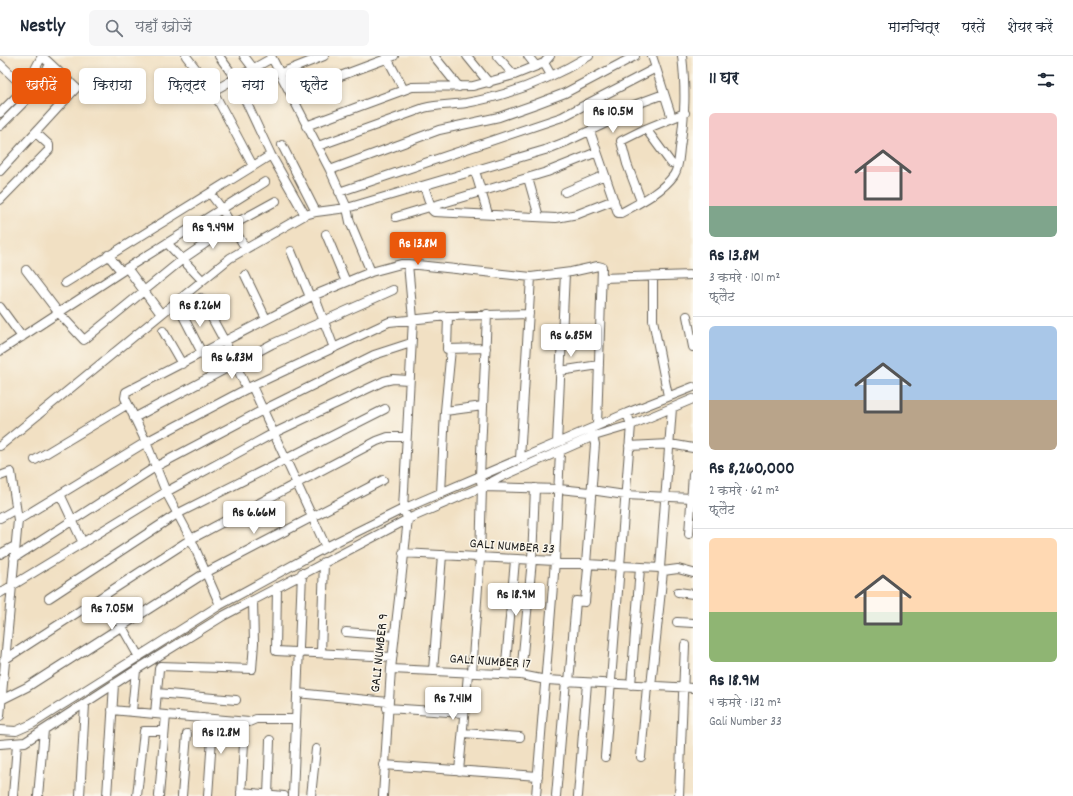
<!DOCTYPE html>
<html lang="hi">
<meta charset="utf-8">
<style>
:root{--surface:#fff;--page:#f6f6f7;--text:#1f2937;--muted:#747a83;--line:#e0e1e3;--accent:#ea580c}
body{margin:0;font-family:Dekko,"Playpen Sans Deva",sans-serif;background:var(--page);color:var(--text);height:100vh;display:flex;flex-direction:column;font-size:15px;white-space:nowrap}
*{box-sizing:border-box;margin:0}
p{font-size:13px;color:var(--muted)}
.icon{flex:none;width:22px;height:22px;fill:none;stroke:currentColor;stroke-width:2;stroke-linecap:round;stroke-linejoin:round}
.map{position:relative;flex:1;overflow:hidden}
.panel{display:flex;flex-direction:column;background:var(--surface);width:380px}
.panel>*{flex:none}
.top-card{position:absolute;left:12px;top:12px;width:380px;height:36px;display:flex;gap:8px}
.price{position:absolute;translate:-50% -34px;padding:0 9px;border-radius:4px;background:#fff;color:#222;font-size:13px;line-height:26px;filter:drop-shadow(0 1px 2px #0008)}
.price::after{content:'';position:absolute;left:50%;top:24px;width:12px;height:9px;margin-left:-6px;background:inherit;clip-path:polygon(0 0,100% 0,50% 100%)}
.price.active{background:var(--accent);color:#fff}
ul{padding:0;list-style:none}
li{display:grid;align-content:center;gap:8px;height:212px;padding:0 16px}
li+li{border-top:1px solid var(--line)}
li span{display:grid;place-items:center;height:124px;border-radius:6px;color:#555}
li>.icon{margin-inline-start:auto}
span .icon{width:72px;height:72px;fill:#fffc;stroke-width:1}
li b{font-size:17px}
h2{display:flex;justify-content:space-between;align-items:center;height:48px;padding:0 16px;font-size:17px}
.tag{padding:0 14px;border-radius:6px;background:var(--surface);box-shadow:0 2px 6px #0003;font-size:14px;line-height:36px}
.tag.active{background:var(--accent);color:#fff}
header{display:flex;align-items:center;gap:24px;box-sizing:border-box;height:56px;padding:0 20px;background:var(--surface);border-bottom:1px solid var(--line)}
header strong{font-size:19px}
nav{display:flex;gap:22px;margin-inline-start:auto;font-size:14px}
.search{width:280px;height:36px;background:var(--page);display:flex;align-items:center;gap:10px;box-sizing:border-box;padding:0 14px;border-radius:6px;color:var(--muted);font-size:15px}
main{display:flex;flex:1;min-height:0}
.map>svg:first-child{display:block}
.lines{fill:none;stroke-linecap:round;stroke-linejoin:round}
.street-casing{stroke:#676156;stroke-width:10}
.street{stroke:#fff;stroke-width:8}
.labels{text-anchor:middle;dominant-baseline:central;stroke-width:3;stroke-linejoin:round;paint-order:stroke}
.street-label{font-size:14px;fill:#1c1c1c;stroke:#fbf7ec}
</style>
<header>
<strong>Nestly</strong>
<div class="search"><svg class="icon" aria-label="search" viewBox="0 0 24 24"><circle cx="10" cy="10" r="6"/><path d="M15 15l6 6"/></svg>यहाँ खोजें</div>
<nav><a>मानचित्र</a><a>परतें</a><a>शेयर करें</a></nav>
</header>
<main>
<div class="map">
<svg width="693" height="740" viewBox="0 0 693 740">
<rect width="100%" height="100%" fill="#fbf7ec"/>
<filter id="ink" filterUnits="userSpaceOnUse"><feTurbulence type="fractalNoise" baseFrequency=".025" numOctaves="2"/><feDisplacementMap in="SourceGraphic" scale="8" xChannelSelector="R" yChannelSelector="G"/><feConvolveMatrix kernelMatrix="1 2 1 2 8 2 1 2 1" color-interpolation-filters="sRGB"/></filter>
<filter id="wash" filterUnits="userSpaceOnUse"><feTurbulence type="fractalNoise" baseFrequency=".012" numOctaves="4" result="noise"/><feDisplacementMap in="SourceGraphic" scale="16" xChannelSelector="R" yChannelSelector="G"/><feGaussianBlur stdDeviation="0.9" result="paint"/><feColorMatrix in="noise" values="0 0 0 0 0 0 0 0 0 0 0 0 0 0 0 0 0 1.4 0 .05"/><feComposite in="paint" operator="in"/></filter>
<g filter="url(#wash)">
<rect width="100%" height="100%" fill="#f1e0c3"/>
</g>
<g filter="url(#ink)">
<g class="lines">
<defs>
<path id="street" d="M 186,0 L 213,35 L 253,110
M 219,0 L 235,22 L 271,99 L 305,159
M 244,0 L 253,12
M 271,0 L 330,114 L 347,152 L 350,166 L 371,216 L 401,208 L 408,208 L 413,263 L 403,453 L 408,463 L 391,613 L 383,740
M 386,0 L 404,34
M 434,0 L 459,31
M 467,0 L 489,27
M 497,0 L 514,19
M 528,0 L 536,10
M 544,7 L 550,0
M 0,8 L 25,32
M 656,12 L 672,62
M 281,17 L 324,0
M 213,35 L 272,2
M 292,38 L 394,0
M 0,57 L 25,32 L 42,0
M 0,70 L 37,33 L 50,8
M 306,70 L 412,31 L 473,30 L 514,19 L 544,7 L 551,19
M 646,73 L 671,107
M 590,75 L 618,157 L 621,157 C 639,147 662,136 674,119 C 679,111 679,101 680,92 C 685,58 686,35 682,0
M 282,89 L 316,156
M 318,90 L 424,52 C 438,48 452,49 466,47 C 508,40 552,22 589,0
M 330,114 L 439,74 L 499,61 L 536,48 L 565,37 L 635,0
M 0,115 L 76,32 L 42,0
M 475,115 L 488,158
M 528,122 L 539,161
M 424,130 L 432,154 L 434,156 L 556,162 L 578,158 L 614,144
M 339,136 L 562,61 L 656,12 L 652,0
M 565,136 L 605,119
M 210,137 L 222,153 L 246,193
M 0,144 L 49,94 L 49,89 L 36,77
M 641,145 L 627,108 L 621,85 L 643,74 L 685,57
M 396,161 L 547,116 L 597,96
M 326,178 L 346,226
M 167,187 L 202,224
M 291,195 L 310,241
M 108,199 L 121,215
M 408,208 L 531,221 L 571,216 L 598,210 L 602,211 L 597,369
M 127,212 L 161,258
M 26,214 L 58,256 L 84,284 L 183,203 L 232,169 L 276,145
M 371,216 L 310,241 L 126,336 L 125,342 L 146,386 L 252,330 L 389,266 L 448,260 L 529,258
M 245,219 L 266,263
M 653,221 L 653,264 L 668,340
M 602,222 L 693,219
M 65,227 L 271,99
M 314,239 L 334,292
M 201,242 L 225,286 L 247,333
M 0,251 L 22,281
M 181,256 L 202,297
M 448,260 L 447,293 L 486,292
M 687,260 L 693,291
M 163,275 L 182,308
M 0,295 L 127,212 L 265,126
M 560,315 L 599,309
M 252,330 L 326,491
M 445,355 L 451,293
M 134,362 L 272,288 L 393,234
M 557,387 L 565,217
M 0,390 L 230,202 L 305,159 L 316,156 L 347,152 L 545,94 L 568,85 L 619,61 L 626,52 L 664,38
M 629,390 L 670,388 L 693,392
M 520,403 L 531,221
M 35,404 L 128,348
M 0,420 L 11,416 L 18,464
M 482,431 L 559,433 L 589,436 L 591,434 L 625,439 L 693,442
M 441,437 L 445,355 L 483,350
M 60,438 L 83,487
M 0,462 L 16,453
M 689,478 L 693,418
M 403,497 L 555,505 L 558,508 L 586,508 L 660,512 L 663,515 L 678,513 L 693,517
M 0,498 L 15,490
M 14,502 L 157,410 L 263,354 L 374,299 L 411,287
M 660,512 L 672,352
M 277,531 L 276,595 L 392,601
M 678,536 L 693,538
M 0,537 L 166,436 L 274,377 L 384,325 L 393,323 L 409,324
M 104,539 L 139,601
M 49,542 L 177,458 L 385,353
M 677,566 L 693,567
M 346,576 L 394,580
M 321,597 L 324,506
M 4,604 L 191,483 L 377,385 L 388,381 L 406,381
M 391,613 L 521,619 L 546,624 L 693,632
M 433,615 L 442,499
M 472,617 L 480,502 L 482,431 L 480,420 L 487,258
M 505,618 L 515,504
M 521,619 L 532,504 L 535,432
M 569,626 L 576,545 L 585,546 L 588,512 L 586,508 L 595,388 L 592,377
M 631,629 L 640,512
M 651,630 L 663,515
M 157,637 L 236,644
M 297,637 L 388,646
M 1,644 L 27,631 L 205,517 L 383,424
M 387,652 L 464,657
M 112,654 L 166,659 L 159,740
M 132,655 L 136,614
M 155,658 L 159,613 L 160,610 L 252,613 L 254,587 L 253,545
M 166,659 L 249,666 L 256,663 L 296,663
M 0,660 L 18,464 L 146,386 L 166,436 L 191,483 L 220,549
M 203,662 L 202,678 L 212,682 L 208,740
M 0,674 L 16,675 L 32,668 L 220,549 L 326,491 L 403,453 L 627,357 L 693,331
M 463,677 L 520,681
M 0,688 L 25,686 L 136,614 L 223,560 L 408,463 L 482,431 L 501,421 L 594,380 L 631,369 L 693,343
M 605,701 L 631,369 L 627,357
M 641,701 L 647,630
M 384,709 L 538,720
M 459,715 L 468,618
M 241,736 L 284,740
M 13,740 L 17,688
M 38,740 L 44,674
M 80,740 L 85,648
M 107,740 L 114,628
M 137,740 L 144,675 L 164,675
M 182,740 L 187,678
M 241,740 L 244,687
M 268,740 L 270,684
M 293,740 L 302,517
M 311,740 L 316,693
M 536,740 L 555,505 L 560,396
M 556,740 L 566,625
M 578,740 L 587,627
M 679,740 L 685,589"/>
</defs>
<!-- street casing -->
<use href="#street" class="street-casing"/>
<!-- street -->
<use href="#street" class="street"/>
</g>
</g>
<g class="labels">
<!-- street labels -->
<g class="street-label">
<text transform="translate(512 491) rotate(4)">GALI NUMBER 33</text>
<text transform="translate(380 597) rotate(-84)">GALI NUMBER 9</text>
<text transform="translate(490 606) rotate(4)">GALI NUMBER 17</text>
</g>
</g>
</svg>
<b class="price" style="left:613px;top:78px">Rs 10.5M</b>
<b class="price" style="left:213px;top:194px">Rs 9.49M</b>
<b class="price active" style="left:418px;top:210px">Rs 13.8M</b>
<b class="price" style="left:200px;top:272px">Rs 8.26M</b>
<b class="price" style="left:571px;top:302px">Rs 6.85M</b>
<b class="price" style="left:232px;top:324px">Rs 6.83M</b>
<b class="price" style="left:254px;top:479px">Rs 6.66M</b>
<b class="price" style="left:516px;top:561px">Rs 18.9M</b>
<b class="price" style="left:112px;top:575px">Rs 7.05M</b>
<b class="price" style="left:453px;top:665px">Rs 7.41M</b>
<b class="price" style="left:221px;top:699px">Rs 12.8M</b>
<div class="top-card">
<a class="tag active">खरीदें</a>
<a class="tag">किराया</a>
<a class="tag">फ़िल्टर</a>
<a class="tag">नया</a>
<a class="tag">फ़्लैट</a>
</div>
</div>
<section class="panel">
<h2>11 घर<svg class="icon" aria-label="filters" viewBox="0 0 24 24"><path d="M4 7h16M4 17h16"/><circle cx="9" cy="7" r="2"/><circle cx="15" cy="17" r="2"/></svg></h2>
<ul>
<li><span style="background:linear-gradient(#f6c9c9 75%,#7fa58c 0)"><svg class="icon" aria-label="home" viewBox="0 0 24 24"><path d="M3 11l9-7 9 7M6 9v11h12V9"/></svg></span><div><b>Rs 13.8M</b><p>3 कमरे · 101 m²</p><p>फ़्लैट</p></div></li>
<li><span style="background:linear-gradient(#a9c7e8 60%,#b9a48a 0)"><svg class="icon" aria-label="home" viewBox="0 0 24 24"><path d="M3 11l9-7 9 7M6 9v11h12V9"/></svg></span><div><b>Rs 8,260,000</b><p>2 कमरे · 62 m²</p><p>फ़्लैट</p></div></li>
<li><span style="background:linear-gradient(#ffd9b3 60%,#8fb573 0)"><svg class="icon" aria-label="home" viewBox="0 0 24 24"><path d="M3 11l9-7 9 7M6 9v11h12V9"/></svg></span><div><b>Rs 18.9M</b><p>4 कमरे · 132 m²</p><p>Gali Number 33</p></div></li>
</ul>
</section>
</main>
